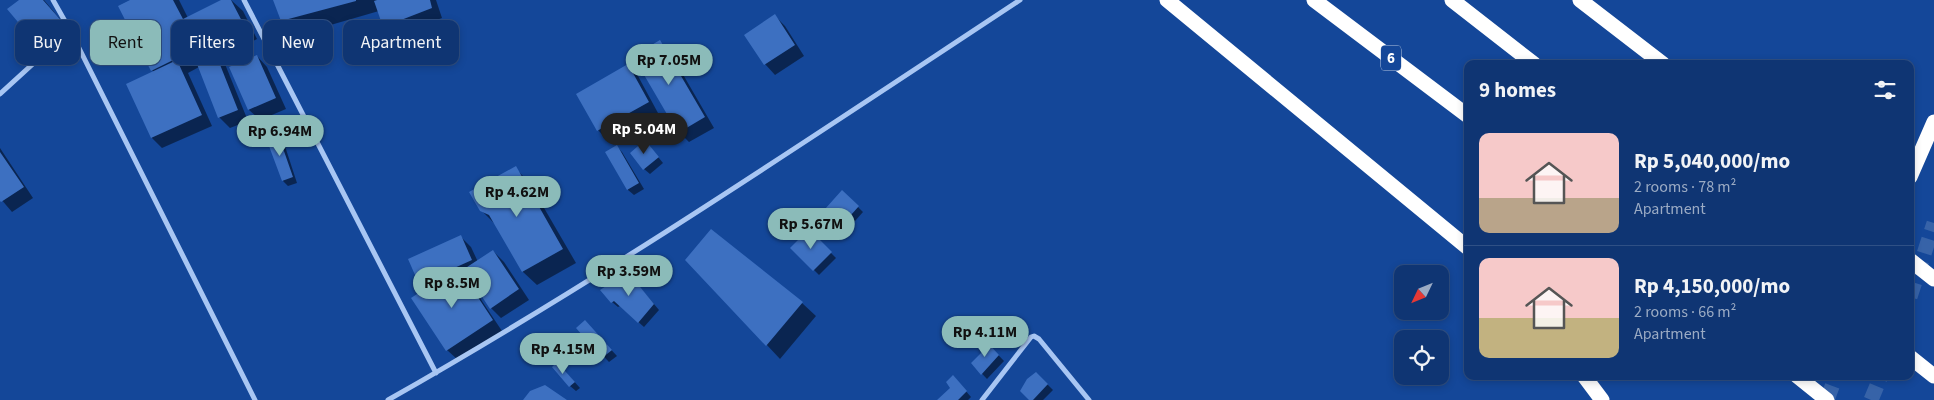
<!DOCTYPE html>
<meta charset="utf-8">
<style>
:root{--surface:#0f3573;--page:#1d407b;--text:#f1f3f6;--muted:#9babc4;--line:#2f5085;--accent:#8bbbb9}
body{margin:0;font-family:"Source Sans 3",sans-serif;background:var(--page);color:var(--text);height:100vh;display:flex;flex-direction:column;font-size:19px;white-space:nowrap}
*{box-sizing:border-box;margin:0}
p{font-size:16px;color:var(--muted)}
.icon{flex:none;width:28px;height:28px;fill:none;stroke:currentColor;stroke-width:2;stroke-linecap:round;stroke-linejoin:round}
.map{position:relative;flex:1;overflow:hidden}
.drawer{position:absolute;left:1464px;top:60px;width:450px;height:320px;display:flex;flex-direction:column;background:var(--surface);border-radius:10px;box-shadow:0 2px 8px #0003,0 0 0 1px var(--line)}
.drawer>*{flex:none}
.guide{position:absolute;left:15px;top:20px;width:475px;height:45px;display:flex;gap:10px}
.needle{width:32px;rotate:227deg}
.tools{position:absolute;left:1394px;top:265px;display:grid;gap:10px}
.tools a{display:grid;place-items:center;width:55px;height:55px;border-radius:10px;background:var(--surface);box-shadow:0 2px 8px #0003,0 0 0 1px var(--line);font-size:25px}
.price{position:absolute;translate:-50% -42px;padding:0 11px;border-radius:18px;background:var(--accent);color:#111;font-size:16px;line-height:32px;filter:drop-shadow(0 1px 2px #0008)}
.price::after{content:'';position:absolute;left:50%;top:30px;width:15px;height:11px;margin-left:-8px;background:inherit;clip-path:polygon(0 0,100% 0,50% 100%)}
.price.current{background:#222;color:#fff}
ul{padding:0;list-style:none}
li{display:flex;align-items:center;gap:15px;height:125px;padding:0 15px}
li+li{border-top:1px solid var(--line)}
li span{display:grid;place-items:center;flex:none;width:140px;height:100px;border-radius:10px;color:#555}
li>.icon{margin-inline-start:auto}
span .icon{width:60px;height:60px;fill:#fffc;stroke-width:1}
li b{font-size:21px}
h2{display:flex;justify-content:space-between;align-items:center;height:60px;padding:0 15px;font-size:21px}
.chip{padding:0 18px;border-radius:10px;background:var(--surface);box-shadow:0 2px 8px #0003,0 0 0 1px var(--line);font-size:18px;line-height:45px}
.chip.current{background:var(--accent);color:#111}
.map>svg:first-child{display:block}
.shadow{fill:#0007}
.building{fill:#3d70c1}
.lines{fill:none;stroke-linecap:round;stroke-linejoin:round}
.highway-tunnel{stroke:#3763a8;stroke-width:15;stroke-dasharray:15 8;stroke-linecap:butt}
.street{stroke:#a8c6f3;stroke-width:5}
.highway{stroke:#fff;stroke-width:15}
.labels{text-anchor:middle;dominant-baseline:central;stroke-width:4;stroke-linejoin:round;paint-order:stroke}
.shield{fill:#144799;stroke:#b8c8e0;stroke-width:1}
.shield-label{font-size:15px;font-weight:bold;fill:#fff}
</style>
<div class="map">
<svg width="1934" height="400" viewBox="0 0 1934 400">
<rect width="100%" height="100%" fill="#144799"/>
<!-- shadow -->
<path class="shadow" d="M 21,0 L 44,0 L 74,36 L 50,56 L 40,46 Z
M 133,0 L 179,0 L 188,18 L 224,0 L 231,0 L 243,11 L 257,39 L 219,58 L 225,64 L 248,121 L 230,128 L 219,117 L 199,67 L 188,73 L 212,126 L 162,148 L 152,138 L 128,84 L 154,72 L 152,70 Z
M 274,0 L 436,0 L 442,18 L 395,36 L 385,26 L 379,11 L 296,35 L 282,21 Z
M 775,16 L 785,26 L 804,56 L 775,75 L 765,64 Z
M 660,42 L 670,52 L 714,128 L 689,142 L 679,132 Z
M 257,56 L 267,67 L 286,109 L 260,120 L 249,110 L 231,68 Z
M 627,66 L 638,76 L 658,113 L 608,141 L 598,130 Z
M 277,135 L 283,140 L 297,183 L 288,186 L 283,181 Z
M 617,147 L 622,152 L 644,189 L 634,195 L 628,190 L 607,153 Z
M 650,147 L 663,163 L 650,174 L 644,169 Z
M 0,148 L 33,198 L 12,212 L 0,198 Z
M 515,168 L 529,182 L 576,263 L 537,285 L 523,272 L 496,225 L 481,210 Z
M 858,207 L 863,212 L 840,238 L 818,218 Z
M 809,231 L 836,258 L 819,275 L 792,248 Z
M 461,237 L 471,247 L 478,262 L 493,251 L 504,262 L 529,300 L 501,318 L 491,308 L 470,276 L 466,277 L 502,331 L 458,360 L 447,350 L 427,289 L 420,283 Z
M 687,260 L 802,303 L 816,316 L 780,359 Z
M 633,279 L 659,310 L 644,327 L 620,306 L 618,307 L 612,302 Z
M 590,327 L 617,356 L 609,362 L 577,328 Z
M 985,341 L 1004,361 L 987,379 L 972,363 L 984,352 Z
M 563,369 L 580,388 L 576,391 L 570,386 Z
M 1036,373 L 1053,390 L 1043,400 L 1031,400 Z
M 958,382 L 971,397 L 968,400 L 939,400 Z"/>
<!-- building -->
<path class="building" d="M 19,0 L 43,0 L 65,25 L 39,47 L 7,9 Z
M 130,0 L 173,0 L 183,19 L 221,0 L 231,0 L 244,25 L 151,71 L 118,6 Z
M 273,0 L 356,0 L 356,1 L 281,21 Z
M 377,0 L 430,0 L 432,8 L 383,27 L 374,1 Z
M 775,14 L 795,45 L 764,65 L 744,35 Z
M 660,40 L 705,117 L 678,133 L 633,56 Z
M 215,52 L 238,110 L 218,118 L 195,59 Z
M 257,55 L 276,98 L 248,110 L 229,67 Z
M 177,60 L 202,115 L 151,138 L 126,84 Z
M 628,64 L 649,102 L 597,131 L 576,94 Z
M 278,134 L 293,177 L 282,181 L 266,138 Z
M 645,140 L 659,157 L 643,170 L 630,153 Z
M 617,145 L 639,183 L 627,190 L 605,152 Z
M 0,152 L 24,187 L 1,202 L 0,201 Z
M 516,166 L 563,249 L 522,272 L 489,215 L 480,211 L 469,192 Z
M 842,190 L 859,206 L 834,234 L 817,218 Z
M 711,229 L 803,302 L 766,346 L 685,260 Z
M 809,229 L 832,252 L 813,271 L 790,248 Z
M 461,235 L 472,260 L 419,284 L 408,259 Z
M 493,250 L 519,289 L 490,309 L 464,269 Z
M 458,267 L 493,320 L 446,351 L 411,298 Z
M 628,272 L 654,304 L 638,323 L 614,301 L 611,303 L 600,290 Z
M 585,320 L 612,350 L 602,358 L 576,328 Z
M 985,340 L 999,355 L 981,375 L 971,363 L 982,352 L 977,347 Z
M 557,362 L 575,382 L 569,387 L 552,367 Z
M 1036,372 L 1048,384 L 1033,400 L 1029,400 L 1020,391 L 1027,379 Z
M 953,375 L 967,391 L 958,400 L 937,400 L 950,388 L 946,382 Z
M 545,385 L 567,400 L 523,400 L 530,391 Z"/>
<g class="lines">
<!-- highway-tunnel -->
<path class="highway-tunnel" d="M 1910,297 L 1934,223
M 1827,400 L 1836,376
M 1871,400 L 1881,376"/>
<!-- street -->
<path class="street" d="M 53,0 L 70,30 L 255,400
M 244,0 L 436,373
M 0,94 L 70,30
M 388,400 C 605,277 812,137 1020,0
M 982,400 L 1031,337 L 1034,336 L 1039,339 L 1089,400"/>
<!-- highway -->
<path class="highway" d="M 1167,0 L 1468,248
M 1314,0 L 1468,116
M 1452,0 L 1534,64
M 1580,0 L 1663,64
M 1910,177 L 1934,122
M 1910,260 L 1934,279
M 1910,357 L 1934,376
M 1584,376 L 1602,400
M 1797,376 L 1827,400"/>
</g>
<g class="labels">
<!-- shield labels -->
<rect class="shield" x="1381" y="45.5" width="20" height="25" rx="4"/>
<g class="shield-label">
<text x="1391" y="58">6</text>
</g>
</g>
</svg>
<div class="tools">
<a><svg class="needle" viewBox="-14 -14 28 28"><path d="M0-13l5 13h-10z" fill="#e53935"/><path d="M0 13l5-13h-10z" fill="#9babc4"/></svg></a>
<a><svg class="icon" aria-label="locate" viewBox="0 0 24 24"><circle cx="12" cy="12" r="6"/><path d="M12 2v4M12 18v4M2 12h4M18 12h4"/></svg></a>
</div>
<b class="price" style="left:669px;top:86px">Rp 7.05M</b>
<b class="price current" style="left:644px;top:155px">Rp 5.04M</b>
<b class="price" style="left:280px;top:157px">Rp 6.94M</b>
<b class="price" style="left:517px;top:218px">Rp 4.62M</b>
<b class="price" style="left:811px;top:250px">Rp 5.67M</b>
<b class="price" style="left:629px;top:297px">Rp 3.59M</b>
<b class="price" style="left:452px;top:309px">Rp 8.5M</b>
<b class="price" style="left:985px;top:358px">Rp 4.11M</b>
<b class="price" style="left:563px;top:375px">Rp 4.15M</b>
<div class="guide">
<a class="chip">Buy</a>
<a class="chip current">Rent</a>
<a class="chip">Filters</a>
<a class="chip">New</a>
<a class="chip">Apartment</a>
</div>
<section class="drawer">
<h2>9 homes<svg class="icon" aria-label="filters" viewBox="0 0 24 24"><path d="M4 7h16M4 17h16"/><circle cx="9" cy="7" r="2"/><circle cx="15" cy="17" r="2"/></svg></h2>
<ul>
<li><span style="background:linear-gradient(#f6c9c9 65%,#b9a48a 0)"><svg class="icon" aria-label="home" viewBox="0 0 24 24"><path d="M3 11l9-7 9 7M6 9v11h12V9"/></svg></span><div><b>Rp 5,040,000/mo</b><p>2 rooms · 78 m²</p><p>Apartment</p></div></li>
<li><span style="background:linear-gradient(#f6c9c9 60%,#c2b280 0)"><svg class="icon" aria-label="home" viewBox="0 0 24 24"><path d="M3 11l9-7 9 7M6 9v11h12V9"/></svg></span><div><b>Rp 4,150,000/mo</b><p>2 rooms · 66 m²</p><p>Apartment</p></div></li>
</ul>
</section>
</div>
